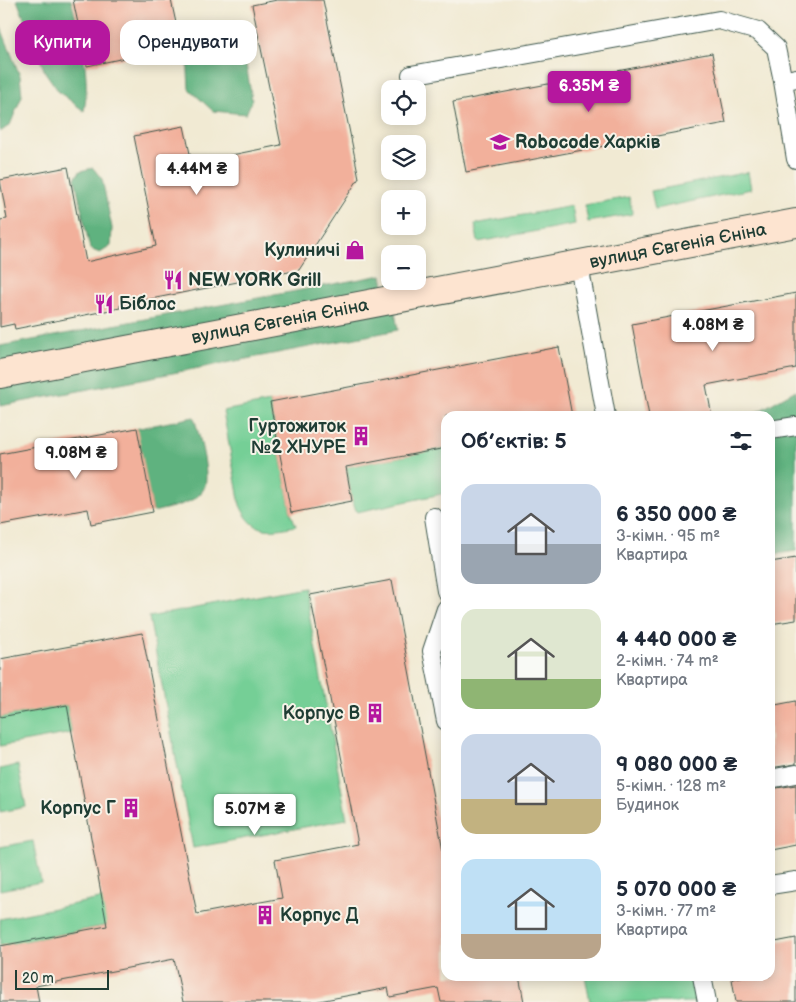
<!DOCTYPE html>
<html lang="uk">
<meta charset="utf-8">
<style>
:root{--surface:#fff;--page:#f2f2f3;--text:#1f2937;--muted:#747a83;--accent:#b5179e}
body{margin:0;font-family:"Balsamiq Sans",sans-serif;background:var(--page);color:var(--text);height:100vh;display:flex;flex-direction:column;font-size:19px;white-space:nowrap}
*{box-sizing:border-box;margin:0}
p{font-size:16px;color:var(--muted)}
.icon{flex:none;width:28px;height:28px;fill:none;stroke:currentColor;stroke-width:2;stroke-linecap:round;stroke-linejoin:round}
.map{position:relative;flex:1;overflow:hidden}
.drawer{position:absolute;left:441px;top:411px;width:334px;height:570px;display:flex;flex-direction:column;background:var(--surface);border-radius:15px;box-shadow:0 2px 12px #0003}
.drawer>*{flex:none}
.guide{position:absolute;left:15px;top:20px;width:351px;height:45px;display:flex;gap:10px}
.buttons{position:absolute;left:381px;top:80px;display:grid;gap:10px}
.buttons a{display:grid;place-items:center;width:45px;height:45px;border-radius:10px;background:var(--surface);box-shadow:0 2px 12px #0003;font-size:25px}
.scale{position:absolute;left:15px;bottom:12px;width:94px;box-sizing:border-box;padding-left:5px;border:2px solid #1f3d34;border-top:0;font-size:14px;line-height:18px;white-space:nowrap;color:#1f3d34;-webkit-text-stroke:4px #f7f3e8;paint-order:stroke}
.price{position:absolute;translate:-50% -42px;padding:0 11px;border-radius:5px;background:#fff;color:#222;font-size:16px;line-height:32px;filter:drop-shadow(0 1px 2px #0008)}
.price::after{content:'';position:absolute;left:50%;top:30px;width:15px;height:11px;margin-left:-8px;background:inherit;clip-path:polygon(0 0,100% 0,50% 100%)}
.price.on{background:var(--accent);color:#fff}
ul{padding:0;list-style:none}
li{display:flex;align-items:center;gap:15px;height:125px;padding:0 20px}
li span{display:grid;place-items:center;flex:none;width:140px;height:100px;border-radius:15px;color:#555}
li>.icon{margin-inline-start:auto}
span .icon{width:60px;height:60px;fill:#fffc;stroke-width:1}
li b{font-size:21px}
h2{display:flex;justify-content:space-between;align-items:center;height:60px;padding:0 20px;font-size:21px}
.tag{padding:0 18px;border-radius:15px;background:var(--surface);box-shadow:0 2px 12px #0003;font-size:18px;line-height:45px}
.tag.on{background:var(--accent);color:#fff}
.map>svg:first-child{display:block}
.green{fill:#74cf96;stroke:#4a8665}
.forest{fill:#5fb27f;stroke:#3f785a}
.building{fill:#f2b09b}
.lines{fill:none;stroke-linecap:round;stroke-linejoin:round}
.lane-casing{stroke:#3e574c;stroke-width:20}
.secondary-casing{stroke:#3e574c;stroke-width:30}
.lane{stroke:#fff;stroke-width:18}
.secondary{stroke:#fde4d0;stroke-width:28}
.labels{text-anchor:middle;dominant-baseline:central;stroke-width:4;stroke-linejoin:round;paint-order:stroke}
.poi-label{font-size:18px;font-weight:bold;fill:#1f3d34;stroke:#f7f3e8;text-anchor:start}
.street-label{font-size:18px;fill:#1f3d34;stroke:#f7f3e8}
</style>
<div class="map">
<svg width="796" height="1002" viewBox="0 0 796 1002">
<rect width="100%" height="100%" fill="#f7f3e8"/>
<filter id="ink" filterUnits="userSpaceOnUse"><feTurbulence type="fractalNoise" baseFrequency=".02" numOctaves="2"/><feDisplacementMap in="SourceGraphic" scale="10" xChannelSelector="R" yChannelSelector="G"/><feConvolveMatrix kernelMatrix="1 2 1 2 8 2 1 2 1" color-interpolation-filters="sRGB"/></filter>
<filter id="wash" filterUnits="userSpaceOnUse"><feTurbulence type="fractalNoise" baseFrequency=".0096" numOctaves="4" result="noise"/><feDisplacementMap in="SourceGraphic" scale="20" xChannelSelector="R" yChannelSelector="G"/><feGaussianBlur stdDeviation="1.12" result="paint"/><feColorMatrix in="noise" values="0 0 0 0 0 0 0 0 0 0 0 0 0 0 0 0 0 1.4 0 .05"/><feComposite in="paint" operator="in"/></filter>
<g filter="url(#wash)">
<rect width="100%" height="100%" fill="#f1ead3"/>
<!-- green -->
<path class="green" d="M 748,172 L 751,189 L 655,209 L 651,191 Z
M 629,197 L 633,214 L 588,222 L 585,205 Z
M 572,206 L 575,224 L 478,242 L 475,224 Z
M 270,402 L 291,513 L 296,526 C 269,531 253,535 240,505 L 223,411 Z
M 446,448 L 446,493 L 357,512 L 352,501 L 346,467 Z
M 304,587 L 347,819 L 193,848 L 149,617 Z
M 67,705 L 72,733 L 0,746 L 0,717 Z
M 18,765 L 26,807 L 0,812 L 0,769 Z
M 33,841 L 41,882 L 0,890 L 0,847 Z
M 110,897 L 115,924 L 0,946 L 0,919 Z
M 585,976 L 694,976 L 698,1002 L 590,1002 Z"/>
<!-- forest -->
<path class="forest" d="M 17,0 L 71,0 C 80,35 91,75 84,111 L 59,92 L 45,72 Z
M 0,25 L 20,76 L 22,96 L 10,125 L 0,132 Z
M 217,29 L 240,46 L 247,70 L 252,100 L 246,114 L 213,111 L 189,89 L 187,54 L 189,37 Z
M 93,168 L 102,179 L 112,228 L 111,246 L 100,253 L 90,249 L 75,178 L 80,171 Z
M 382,275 L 386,297 L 0,369 L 0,346 Z
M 394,306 L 398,330 L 0,406 L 0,382 Z
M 796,390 L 796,551 L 770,555 L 770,416 L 750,416 Z
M 194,417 C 198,432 212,478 203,490 C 195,504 168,508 153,512 L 135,429 Z"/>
<g id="blocks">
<!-- building -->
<path class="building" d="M 73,0 L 171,0 L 181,46 L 87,66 Z
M 277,0 L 323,0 L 359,178 L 299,270 L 120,305 L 120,308 L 15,329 L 14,324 L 0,327 L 0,220 L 7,219 L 0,180 L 68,167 L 86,262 L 156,246 L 134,136 L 184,126 L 192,163 L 281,145 L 252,5 Z
M 712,53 L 726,123 L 466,172 L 453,102 Z
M 796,293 L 796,368 L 706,385 L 712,416 L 649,416 L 632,324 Z
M 559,347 L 572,416 L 446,416 L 446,448 L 346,467 L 352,501 L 291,513 L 270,402 Z
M 137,428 L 153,512 L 91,524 L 88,509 L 0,525 L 0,454 Z
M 796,558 L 796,620 L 770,624 L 770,562 Z
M 392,580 L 446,866 L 446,976 L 519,976 L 524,1002 L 441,1002 L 438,988 L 390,997 L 388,988 L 314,1002 L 183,1002 L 174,959 L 36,986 L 39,1002 L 0,1002 L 0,946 L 107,926 L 67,705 L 0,717 L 0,659 L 142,633 L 197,914 L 282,898 L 275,860 L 358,844 L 310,595 Z
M 796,701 L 796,764 L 770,768 L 770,706 Z
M 796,785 L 796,845 L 770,850 L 770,789 Z
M 796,938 L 796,1002 L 736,1002 L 732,979 L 745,976 L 770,976 L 770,943 Z"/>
</g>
</g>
<g filter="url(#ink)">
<use href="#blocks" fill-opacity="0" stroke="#3e574c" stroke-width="1"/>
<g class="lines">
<defs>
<path id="lane" d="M 411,75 L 719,20 L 758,31 L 776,48 L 783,81
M 796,78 L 783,81 L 796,159
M 579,265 L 606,416
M 770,430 L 796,426
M 434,517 L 446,591
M 446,609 L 432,651 L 446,721
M 770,779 L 796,774
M 770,885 L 796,881
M 702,976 L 707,1002"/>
<g id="secondary">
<path id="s1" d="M 0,374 L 796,223"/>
</g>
</defs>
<!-- lane casing -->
<use href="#lane" class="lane-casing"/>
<!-- secondary casing -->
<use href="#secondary" class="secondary-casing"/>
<!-- lane -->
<use href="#lane" class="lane"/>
<!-- secondary -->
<use href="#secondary" class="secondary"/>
</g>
</g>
<!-- icons -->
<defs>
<symbol id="school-bare" viewBox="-9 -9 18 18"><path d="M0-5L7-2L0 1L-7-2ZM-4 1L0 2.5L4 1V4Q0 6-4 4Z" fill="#b5179e" stroke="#f7f3e8" stroke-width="2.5" paint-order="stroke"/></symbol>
<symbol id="shop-bare" viewBox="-9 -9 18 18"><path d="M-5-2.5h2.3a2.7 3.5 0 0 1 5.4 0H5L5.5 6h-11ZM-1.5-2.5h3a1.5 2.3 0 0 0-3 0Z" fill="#b5179e" stroke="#f7f3e8" stroke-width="2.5" paint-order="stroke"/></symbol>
<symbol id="restaurant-bare" viewBox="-9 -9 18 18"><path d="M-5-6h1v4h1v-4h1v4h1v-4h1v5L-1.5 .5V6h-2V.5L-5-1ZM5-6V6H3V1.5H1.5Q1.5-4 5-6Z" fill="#b5179e" stroke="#f7f3e8" stroke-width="2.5" paint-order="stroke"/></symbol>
<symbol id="building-bare" viewBox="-9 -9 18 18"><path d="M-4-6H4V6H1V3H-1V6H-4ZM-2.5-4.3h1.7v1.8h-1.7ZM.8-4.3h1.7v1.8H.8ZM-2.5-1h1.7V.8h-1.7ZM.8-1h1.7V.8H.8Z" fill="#b5179e" stroke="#f7f3e8" stroke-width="2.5" paint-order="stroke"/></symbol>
</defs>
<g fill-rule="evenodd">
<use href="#school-bare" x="486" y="128" width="28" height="28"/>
<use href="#shop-bare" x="341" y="236" width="28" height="28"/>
<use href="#restaurant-bare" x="159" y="266" width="28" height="28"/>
<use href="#restaurant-bare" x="90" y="290" width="28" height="28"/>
<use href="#building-bare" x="347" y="422" width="28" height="28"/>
<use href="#building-bare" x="361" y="699" width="28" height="28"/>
<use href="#building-bare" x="117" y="794" width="28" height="28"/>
<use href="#building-bare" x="251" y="901" width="28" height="28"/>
</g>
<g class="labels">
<!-- poi labels -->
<g class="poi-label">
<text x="515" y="142">Robocode Харків</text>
<text x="340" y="250" text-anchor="end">Кулиничі</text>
<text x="188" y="280">NEW YORK Grill</text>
<text x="119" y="304">Біблос</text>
<text x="346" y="426" text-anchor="end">Гуртожиток<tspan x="346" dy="21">№2 ХНУРЕ</tspan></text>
<text x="360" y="713" text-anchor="end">Корпус В</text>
<text x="116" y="808" text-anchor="end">Корпус Г</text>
<text x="280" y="915">Корпус Д</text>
</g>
<!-- street labels -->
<g class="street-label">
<text stroke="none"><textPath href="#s1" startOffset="690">вулиця Євгенія Єніна</textPath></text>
<text stroke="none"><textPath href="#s1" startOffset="285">вулиця Євгенія Єніна</textPath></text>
</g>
</g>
</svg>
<div class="buttons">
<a><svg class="icon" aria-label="locate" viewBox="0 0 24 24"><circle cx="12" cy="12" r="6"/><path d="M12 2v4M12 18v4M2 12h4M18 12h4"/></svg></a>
<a><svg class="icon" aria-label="layers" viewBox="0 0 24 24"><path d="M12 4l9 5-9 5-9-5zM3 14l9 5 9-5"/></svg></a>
<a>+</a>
<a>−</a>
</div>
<div class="scale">20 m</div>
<b class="price on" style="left:589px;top:113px">6.35M ₴</b>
<b class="price" style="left:197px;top:196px">4.44M ₴</b>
<b class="price" style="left:713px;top:352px">4.08M ₴</b>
<b class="price" style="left:76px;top:480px">9.08M ₴</b>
<b class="price" style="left:255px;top:836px">5.07M ₴</b>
<div class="guide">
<a class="tag on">Купити</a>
<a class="tag">Орендувати</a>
</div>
<section class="drawer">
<h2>Об’єктів: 5<svg class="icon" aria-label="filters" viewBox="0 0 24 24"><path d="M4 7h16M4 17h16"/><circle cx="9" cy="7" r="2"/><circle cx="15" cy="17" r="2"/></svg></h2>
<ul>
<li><span style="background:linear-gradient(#c9d6e8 60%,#9aa5b1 0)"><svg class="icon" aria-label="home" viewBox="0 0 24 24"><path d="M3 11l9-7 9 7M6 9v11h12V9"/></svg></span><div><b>6 350 000 ₴</b><p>3-кімн. · 95 m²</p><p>Квартира</p></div></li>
<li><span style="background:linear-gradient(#dfe7d0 70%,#8fb573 0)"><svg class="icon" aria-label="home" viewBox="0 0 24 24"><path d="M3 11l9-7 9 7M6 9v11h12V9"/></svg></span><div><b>4 440 000 ₴</b><p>2-кімн. · 74 m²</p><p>Квартира</p></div></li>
<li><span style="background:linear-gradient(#c9d6e8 65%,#c2b280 0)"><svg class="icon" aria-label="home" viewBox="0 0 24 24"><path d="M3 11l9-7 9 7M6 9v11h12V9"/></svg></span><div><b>9 080 000 ₴</b><p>5-кімн. · 128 m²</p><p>Будинок</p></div></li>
<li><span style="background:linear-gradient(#bfe0f5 75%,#b9a48a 0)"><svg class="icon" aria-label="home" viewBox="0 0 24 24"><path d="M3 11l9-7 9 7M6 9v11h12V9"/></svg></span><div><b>5 070 000 ₴</b><p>3-кімн. · 77 m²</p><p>Квартира</p></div></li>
</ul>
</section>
</div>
